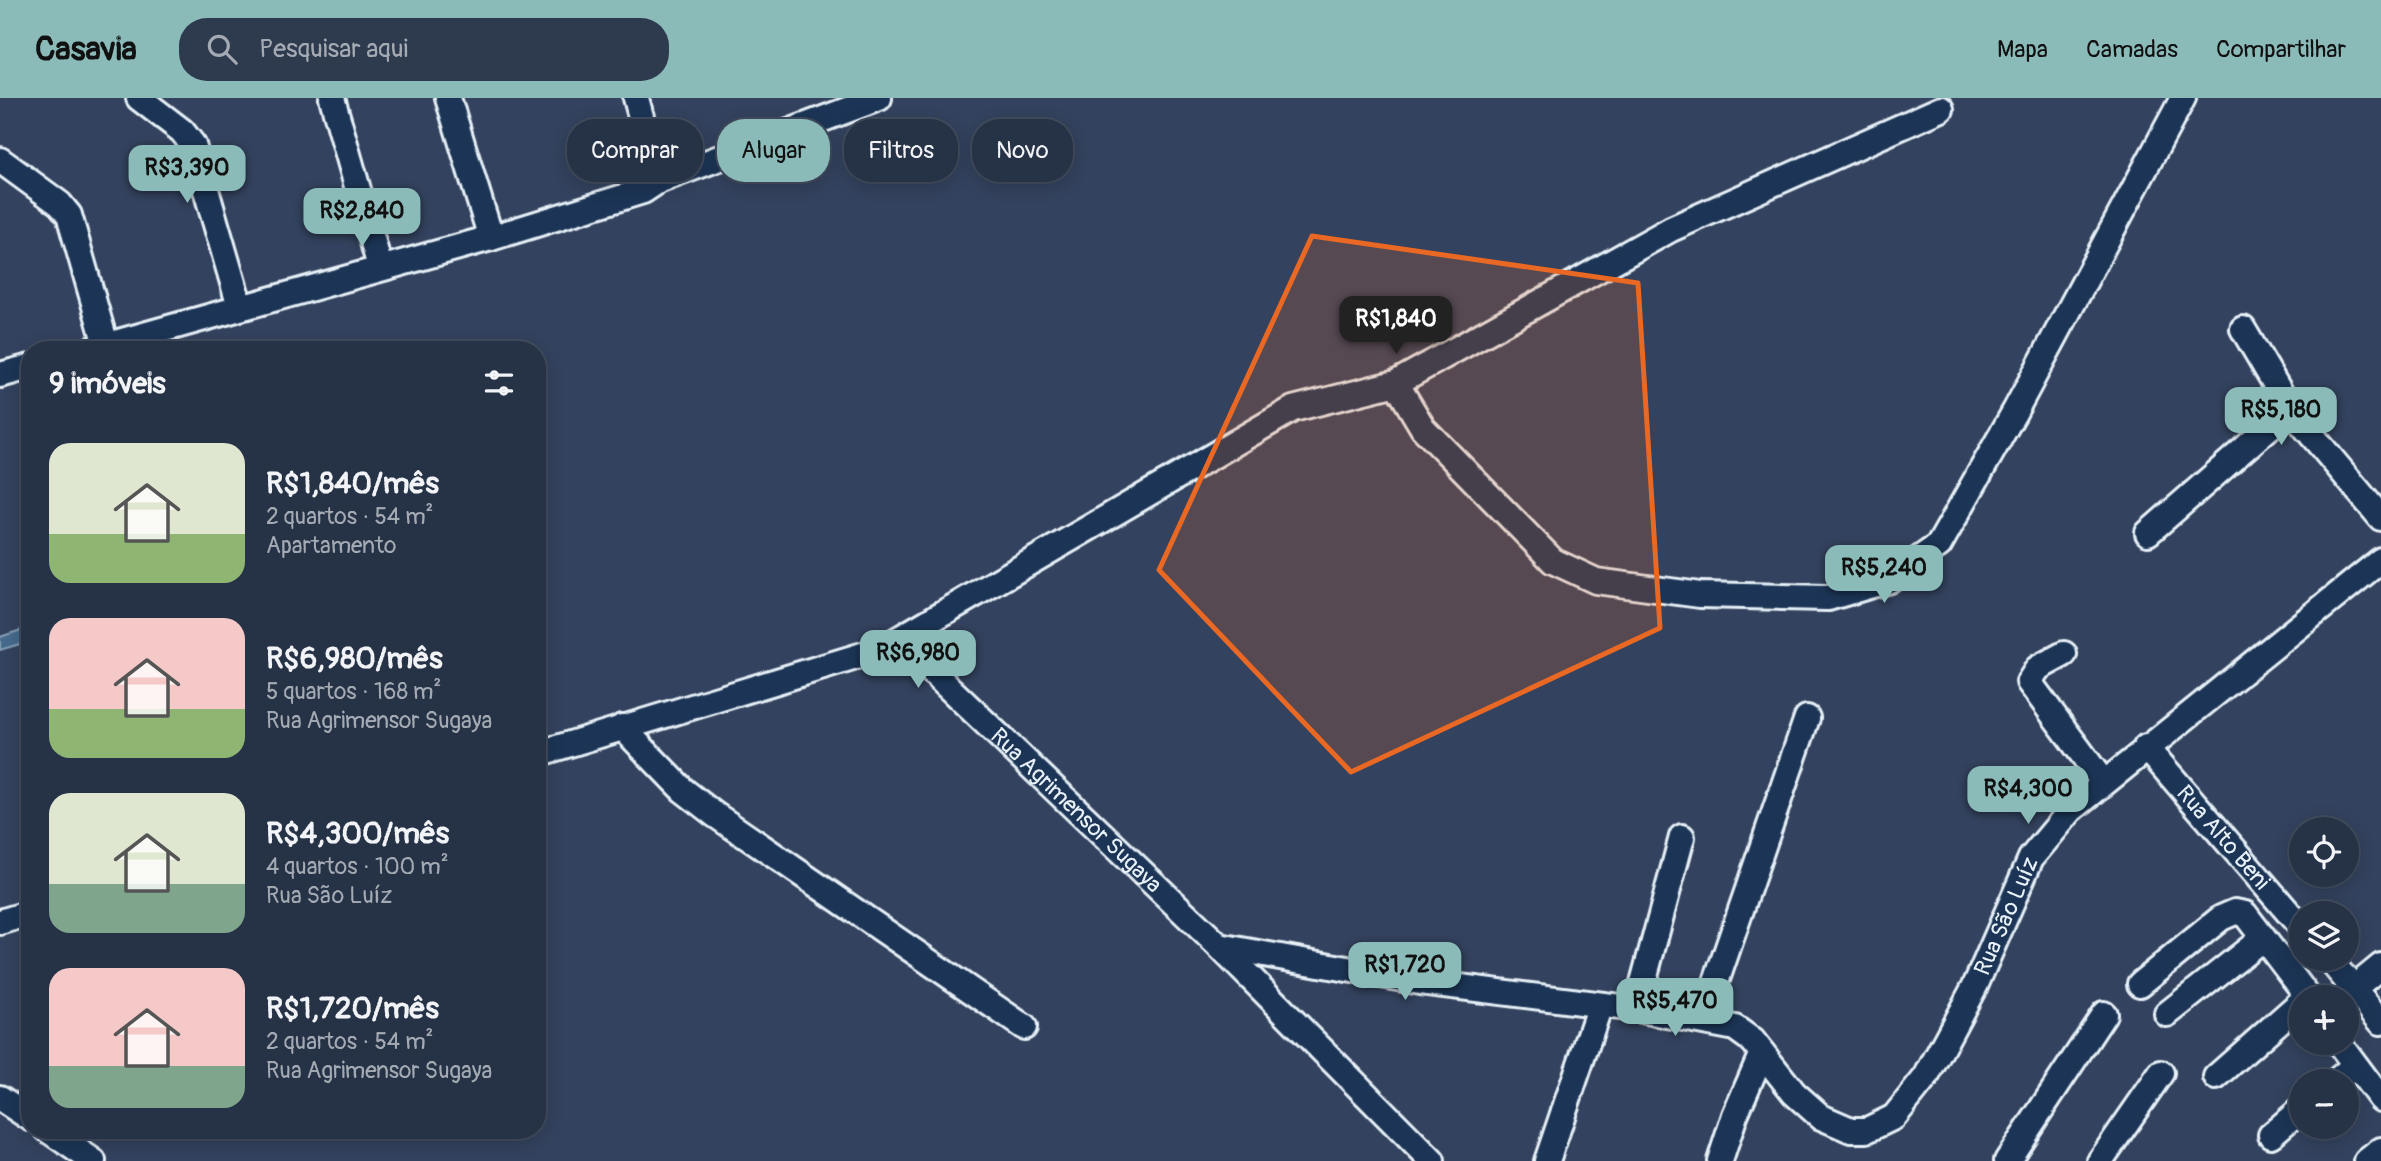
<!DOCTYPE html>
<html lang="pt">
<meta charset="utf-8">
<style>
:root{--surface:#263246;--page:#2e3a4d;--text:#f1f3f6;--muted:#a4aab3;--line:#424d5f;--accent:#8bbbb9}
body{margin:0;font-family:Pangolin,sans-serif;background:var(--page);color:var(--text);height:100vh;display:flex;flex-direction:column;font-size:26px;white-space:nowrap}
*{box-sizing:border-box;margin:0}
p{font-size:23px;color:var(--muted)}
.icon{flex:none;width:38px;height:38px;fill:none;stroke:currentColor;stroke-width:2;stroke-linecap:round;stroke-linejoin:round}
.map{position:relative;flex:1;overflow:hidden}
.details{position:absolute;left:21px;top:243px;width:525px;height:798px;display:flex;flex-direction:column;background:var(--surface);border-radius:28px;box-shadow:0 4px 18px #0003,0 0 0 2px var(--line)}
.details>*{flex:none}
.top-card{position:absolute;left:567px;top:21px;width:665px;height:63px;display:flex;gap:14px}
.tools{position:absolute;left:2289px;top:719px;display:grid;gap:14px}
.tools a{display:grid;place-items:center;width:70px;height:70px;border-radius:50%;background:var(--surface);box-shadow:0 4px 18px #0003,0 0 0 2px var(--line);font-size:35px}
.price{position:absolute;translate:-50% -60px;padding:0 16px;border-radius:14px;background:var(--accent);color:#111;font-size:23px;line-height:46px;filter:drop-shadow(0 2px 4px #0008)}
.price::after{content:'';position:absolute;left:50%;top:42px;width:21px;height:16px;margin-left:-10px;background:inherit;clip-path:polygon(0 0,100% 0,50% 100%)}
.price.current{background:#222;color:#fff}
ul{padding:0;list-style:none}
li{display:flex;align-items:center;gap:21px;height:175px;padding:0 28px}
li span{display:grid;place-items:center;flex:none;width:196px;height:140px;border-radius:21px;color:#555}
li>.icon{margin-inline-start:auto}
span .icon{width:84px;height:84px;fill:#fffc;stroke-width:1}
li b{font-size:30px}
h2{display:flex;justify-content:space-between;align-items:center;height:84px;padding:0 28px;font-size:30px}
.pill{padding:0 24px;border-radius:28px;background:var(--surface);box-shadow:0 4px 18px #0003,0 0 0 2px var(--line);font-size:24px;line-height:63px}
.pill.current{background:var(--accent);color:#111}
header{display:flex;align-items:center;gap:42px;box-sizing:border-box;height:98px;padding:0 35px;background:var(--accent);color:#111}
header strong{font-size:33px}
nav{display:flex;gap:38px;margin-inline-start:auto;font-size:24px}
.search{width:490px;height:63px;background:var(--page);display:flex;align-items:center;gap:18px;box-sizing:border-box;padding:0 24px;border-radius:28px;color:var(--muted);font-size:26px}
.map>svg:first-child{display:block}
.water{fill:#456a8c;stroke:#86a0b7;stroke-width:2}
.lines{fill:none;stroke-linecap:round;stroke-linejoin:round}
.minor-casing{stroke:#e8f1f8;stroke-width:30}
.minor{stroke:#1d3557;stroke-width:24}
.marked{fill:#e86824;fill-opacity:0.2;stroke:#e86824;stroke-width:5;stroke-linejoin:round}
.labels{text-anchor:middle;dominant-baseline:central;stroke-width:5;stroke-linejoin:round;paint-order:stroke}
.street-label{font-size:23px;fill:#e8f1f8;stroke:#1d3557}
</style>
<header>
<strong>Casavia</strong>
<div class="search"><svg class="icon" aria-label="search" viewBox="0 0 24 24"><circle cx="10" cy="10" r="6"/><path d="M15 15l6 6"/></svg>Pesquisar aqui</div>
<nav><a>Mapa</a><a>Camadas</a><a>Compartilhar</a></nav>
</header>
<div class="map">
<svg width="2381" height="1063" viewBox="0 0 2381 1063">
<rect width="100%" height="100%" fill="#33425e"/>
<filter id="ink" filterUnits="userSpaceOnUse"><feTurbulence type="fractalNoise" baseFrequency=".0143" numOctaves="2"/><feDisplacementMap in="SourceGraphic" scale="14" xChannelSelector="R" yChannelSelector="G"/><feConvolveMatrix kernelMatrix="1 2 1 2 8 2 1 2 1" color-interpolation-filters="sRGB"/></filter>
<g filter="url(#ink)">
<!-- water -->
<path class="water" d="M 27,530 L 30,543 L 0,552 L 0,539 Z"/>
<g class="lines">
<defs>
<g id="minor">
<path d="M 139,0 L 182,33 L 193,47 L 240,209"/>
<path d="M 332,0 L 380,169"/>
<path d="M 448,0 L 491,140"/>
<path d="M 636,0 L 658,83"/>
<path d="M 0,62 L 60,106 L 69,117 L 106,247"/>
<path d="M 90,252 L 491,140 L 643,93 L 658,83 L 879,0"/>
<path d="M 0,277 L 30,269"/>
<path d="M 1396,285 L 1423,330 L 1553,463 L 1596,483 L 1700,497 L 1828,500 L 1889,482 L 1939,447 L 2015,313 L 2183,0"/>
<path d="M 2290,311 L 2381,420"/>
<path d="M 2148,435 L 2290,311 L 2243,231"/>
<path d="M 878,553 L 1293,311 L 1396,285 L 1671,131 L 1941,11"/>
<path d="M 2064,556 L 2038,570 L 2029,584 L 2103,684"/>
<path d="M 622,629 L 683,692 L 714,716 L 1024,929"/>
<path id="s1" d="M 2146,649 L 2301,829"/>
<path id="s2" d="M 537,656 L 866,556 C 890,550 905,553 925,567 L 1219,848 L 1432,1063"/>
<path d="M 0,824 L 30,815"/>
<path id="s3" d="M 1219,848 L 1420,884 L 1636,911 L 1735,930 L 1753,943 L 1794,995 L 1821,1019 L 1851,1032 L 1867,1032 L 1894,1019 L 1926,979 L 1976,886 L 2031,760 L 2071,712 L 2381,462"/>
<path d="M 2329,861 L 2381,924"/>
<path d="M 2140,886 L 2221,820 L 2235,814 L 2245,816 L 2309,900"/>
<path d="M 2342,900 L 2381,868"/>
<path d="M 1636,911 L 1682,739"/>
<path d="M 2167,916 L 2263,840"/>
<path d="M 1703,922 L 1807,620"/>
<path d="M 2339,945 L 2381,1001"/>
<path d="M 2216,979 L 2301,904"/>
<path d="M 2335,984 L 2354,968"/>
<path d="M 0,1000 L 30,1020"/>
<path d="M 48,1032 L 93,1063"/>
<path d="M 2271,1037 L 2301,1011"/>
<path d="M 1547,1063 L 1600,907"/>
<path d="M 1720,1063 L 1735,1017 L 1762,955"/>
<path d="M 2007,1063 L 2104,916"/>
<path d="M 2100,1063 L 2161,975"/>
<path d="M 2367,1063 L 2381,1052"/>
</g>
</defs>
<!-- minor casing -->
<use href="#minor" class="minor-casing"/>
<!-- minor -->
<use href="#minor" class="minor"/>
</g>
</g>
<!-- marked area -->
<path class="marked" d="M 1312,138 L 1638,185 L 1660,530 L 1351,674 L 1159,472 Z"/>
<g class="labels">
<!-- street labels -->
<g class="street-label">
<text stroke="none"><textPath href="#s2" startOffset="616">Rua Agrimensor Sugaya</textPath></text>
<text stroke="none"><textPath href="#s1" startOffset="119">Rua Alto Beni</textPath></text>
<text stroke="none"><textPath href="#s3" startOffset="957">Rua São Luíz</textPath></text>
</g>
</g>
</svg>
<div class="tools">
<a><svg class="icon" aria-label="locate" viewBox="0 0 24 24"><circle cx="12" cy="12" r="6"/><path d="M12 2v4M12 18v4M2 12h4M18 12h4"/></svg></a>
<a><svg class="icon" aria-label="layers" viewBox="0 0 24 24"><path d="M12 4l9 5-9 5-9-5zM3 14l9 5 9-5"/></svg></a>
<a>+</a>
<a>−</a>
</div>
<b class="price" style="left:187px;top:107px">R$3,390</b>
<b class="price" style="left:362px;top:150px">R$2,840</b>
<b class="price current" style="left:1396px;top:258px">R$1,840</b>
<b class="price" style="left:2281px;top:349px">R$5,180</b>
<b class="price" style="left:1884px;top:507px">R$5,240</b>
<b class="price" style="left:918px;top:592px">R$6,980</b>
<b class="price" style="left:2028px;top:728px">R$4,300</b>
<b class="price" style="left:1405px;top:904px">R$1,720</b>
<b class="price" style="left:1675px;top:940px">R$5,470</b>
<div class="top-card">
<a class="pill">Comprar</a>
<a class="pill current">Alugar</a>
<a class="pill">Filtros</a>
<a class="pill">Novo</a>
</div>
<section class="details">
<h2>9 imóveis<svg class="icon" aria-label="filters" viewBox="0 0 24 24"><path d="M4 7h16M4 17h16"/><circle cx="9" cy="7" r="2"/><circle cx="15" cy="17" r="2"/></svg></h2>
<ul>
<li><span style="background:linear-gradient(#dfe7d0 65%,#8fb573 0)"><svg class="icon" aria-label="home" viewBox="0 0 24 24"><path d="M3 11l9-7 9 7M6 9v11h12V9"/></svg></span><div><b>R$1,840/mês</b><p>2 quartos · 54 m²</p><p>Apartamento</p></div></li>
<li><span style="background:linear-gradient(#f6c9c9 65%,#8fb573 0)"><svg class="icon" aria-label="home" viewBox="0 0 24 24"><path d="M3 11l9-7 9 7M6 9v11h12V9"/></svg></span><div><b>R$6,980/mês</b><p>5 quartos · 168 m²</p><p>Rua Agrimensor Sugaya</p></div></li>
<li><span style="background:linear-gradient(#dfe7d0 65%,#7fa58c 0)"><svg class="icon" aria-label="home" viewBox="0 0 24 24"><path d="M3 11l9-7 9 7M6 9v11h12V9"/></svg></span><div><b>R$4,300/mês</b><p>4 quartos · 100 m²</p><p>Rua São Luíz</p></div></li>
<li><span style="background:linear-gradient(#f6c9c9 70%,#7fa58c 0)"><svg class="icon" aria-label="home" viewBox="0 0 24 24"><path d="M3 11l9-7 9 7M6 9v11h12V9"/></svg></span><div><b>R$1,720/mês</b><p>2 quartos · 54 m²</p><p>Rua Agrimensor Sugaya</p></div></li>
</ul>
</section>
</div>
